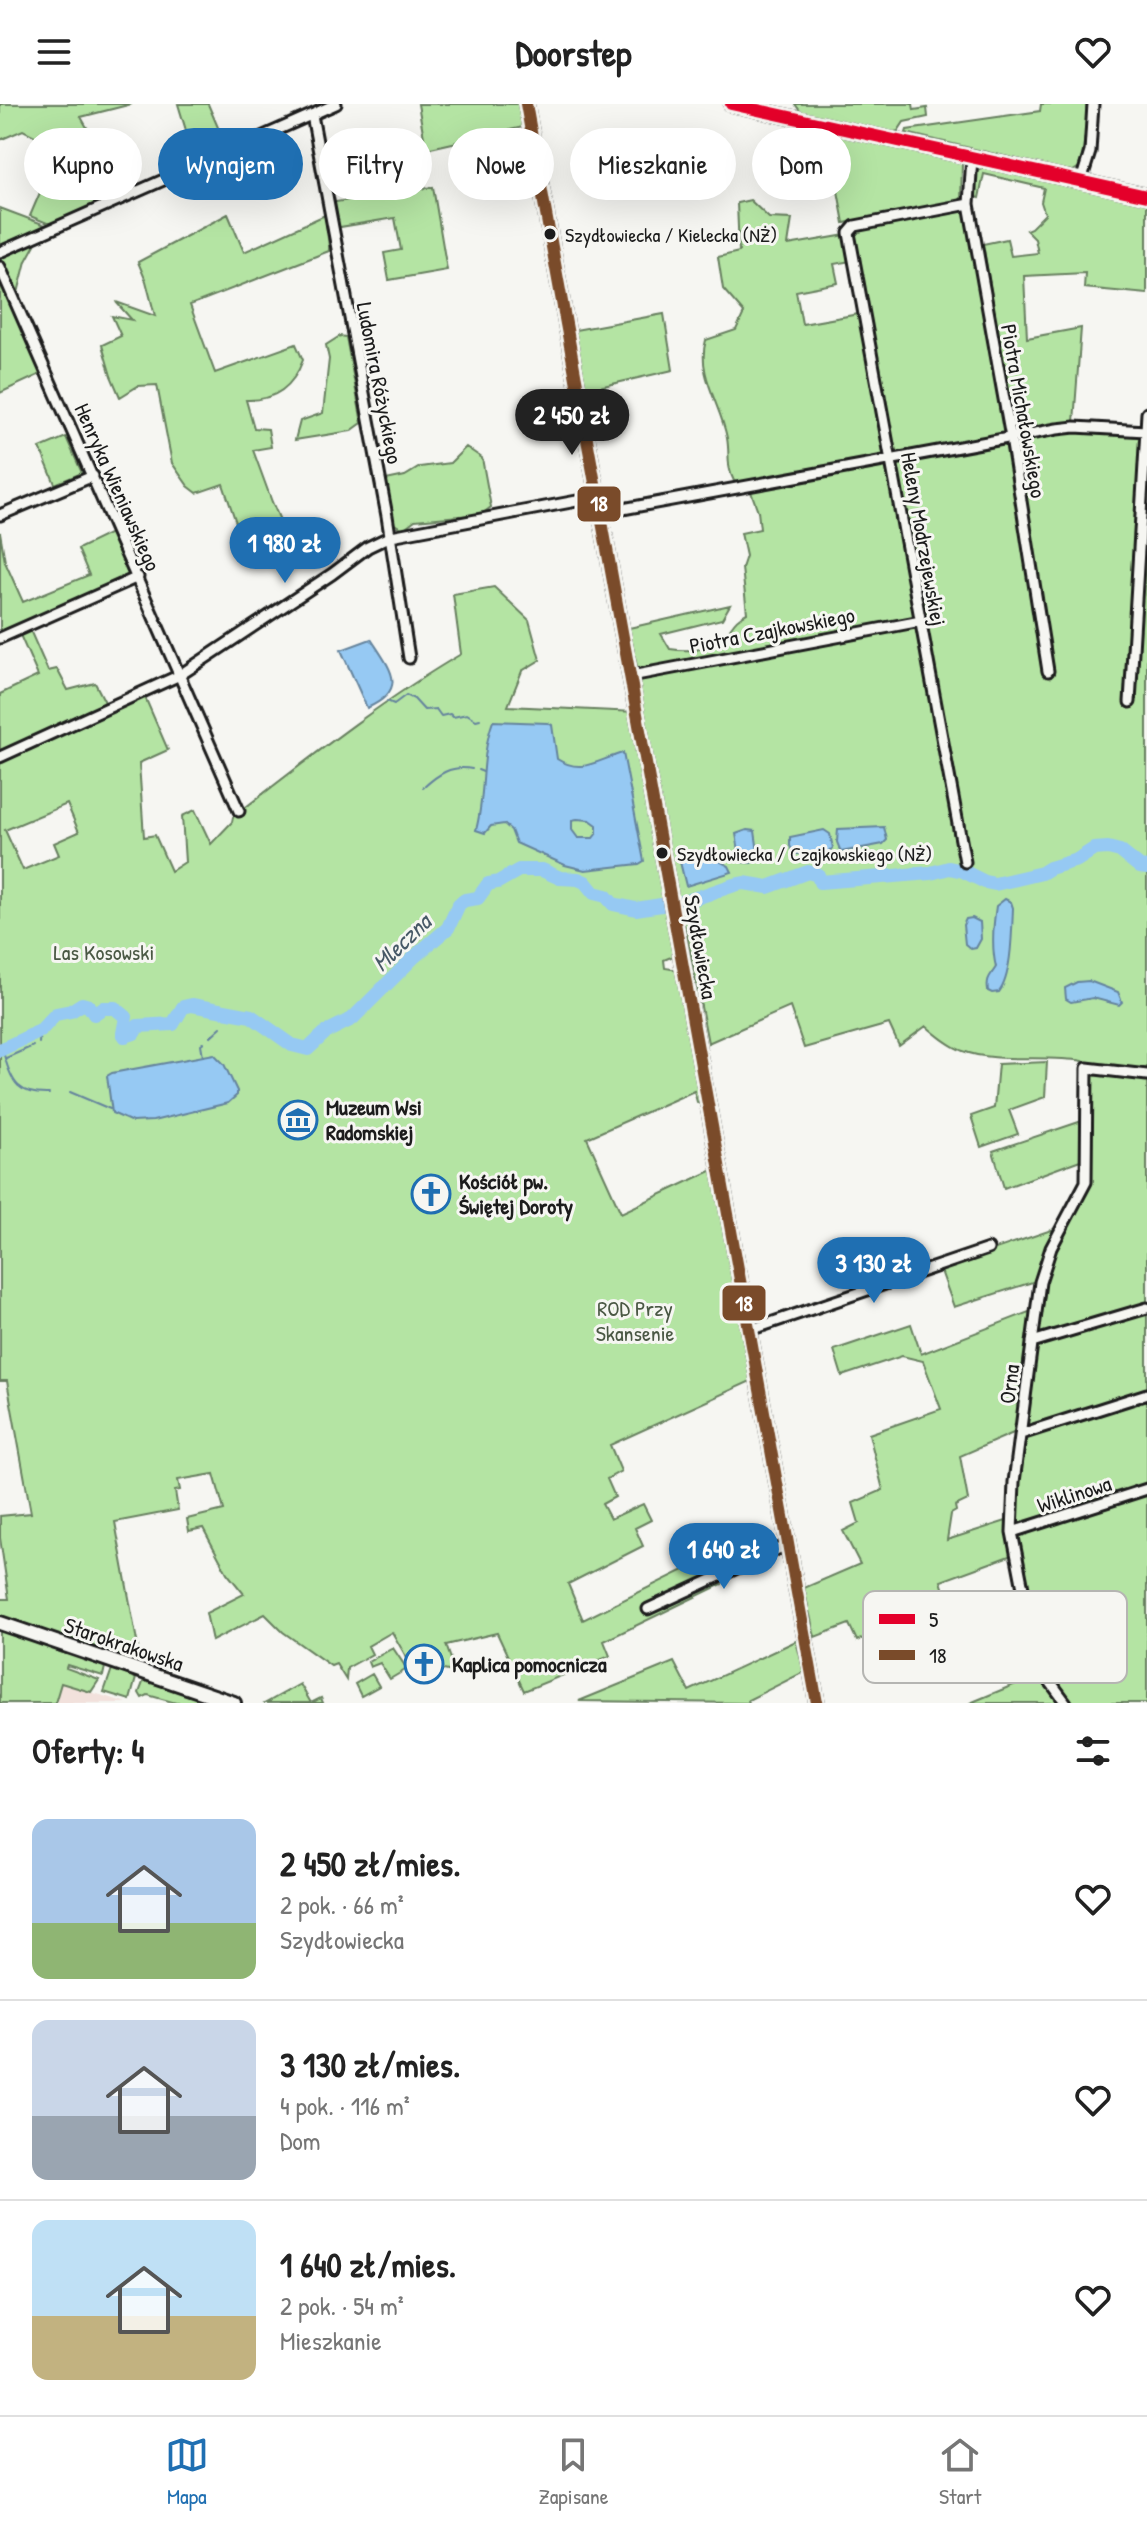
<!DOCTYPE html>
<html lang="pl">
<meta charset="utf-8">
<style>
:root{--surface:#fff;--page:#f6f6f6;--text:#222;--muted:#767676;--line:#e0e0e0;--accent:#1f6fb2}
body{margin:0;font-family:"Patrick Hand",sans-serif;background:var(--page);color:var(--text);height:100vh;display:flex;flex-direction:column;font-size:30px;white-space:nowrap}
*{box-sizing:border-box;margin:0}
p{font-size:26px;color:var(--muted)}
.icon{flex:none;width:44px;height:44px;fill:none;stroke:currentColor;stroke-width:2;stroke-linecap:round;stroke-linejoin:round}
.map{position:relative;height:1599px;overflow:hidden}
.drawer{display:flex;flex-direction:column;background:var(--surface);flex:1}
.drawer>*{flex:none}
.guide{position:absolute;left:24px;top:24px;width:1100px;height:72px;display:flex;gap:16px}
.price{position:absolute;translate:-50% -68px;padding:0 18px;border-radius:28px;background:var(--accent);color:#fff;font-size:26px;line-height:52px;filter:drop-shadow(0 2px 4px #0008)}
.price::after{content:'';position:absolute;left:50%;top:48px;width:24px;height:18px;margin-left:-12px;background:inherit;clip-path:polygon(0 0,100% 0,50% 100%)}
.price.current{background:#222;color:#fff}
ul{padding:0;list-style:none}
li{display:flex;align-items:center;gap:24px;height:200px;padding:0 32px}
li+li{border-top:2px solid var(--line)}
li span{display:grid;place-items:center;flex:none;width:224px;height:160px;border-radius:16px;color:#555}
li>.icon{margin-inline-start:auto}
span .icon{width:96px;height:96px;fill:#fffc;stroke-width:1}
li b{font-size:34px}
h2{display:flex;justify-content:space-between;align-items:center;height:96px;padding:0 32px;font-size:34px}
.tag{padding:0 28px;border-radius:36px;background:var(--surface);box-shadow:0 8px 32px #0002;font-size:28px;line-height:72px}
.tag.current{background:var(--accent);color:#fff}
header{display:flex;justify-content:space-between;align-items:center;height:104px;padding:0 32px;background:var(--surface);font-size:36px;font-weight:700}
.tab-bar{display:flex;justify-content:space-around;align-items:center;height:112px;border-top:2px solid var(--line);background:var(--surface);font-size:22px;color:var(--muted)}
.tab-bar a{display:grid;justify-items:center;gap:4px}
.tab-bar .current{color:var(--accent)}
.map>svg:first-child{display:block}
.built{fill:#f2e1dc}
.green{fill:#b4e4a3;stroke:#688060;stroke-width:2;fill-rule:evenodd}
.water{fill:#96c9f3;stroke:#65849d;stroke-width:2;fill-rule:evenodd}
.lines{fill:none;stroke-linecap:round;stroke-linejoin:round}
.stream{stroke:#65849d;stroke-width:2}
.river{stroke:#96c9f3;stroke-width:14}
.street-casing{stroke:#1c1c1c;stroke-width:15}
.secondary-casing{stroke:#1c1c1c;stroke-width:18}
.street{stroke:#f6f6f2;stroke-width:9}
.secondary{stroke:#f6f6f2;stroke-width:12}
.bus-1-casing{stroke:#f6f6f2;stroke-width:18}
.bus-2-casing{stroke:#f6f6f2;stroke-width:18}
.bus-1{stroke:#e4002b;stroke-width:12}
.bus-2{stroke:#7a4b2a;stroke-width:12}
.bus-dot{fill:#1c1c1c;stroke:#f6f6f2;stroke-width:3}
.labels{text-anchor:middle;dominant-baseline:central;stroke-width:6;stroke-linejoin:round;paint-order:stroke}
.bus-label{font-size:20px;fill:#1c1c1c;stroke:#f6f6f2;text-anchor:start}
.street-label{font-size:22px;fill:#1c1c1c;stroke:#f6f6f2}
.park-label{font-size:22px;fill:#4a5844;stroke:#f6f6f2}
.poi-label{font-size:22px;font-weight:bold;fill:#1c1c1c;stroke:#f6f6f2;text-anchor:start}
.water-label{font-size:24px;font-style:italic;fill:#475967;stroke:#f6f6f2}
.key{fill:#f6f6f2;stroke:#b5b5b2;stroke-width:2}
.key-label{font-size:22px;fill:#1c1c1c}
.line-badge{stroke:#f6f6f2;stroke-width:3}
.badge-label{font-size:22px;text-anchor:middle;font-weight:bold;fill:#fff}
</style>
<header><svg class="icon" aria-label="menu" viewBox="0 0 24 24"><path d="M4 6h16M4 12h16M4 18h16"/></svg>Doorstep<svg class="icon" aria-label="heart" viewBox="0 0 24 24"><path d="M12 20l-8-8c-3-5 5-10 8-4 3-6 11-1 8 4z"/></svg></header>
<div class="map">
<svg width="1147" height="1599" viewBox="0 0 1147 1599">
<rect width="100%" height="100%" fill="#f6f6f2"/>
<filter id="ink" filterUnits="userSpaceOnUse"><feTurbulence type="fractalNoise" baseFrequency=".0125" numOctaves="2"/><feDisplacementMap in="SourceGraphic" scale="16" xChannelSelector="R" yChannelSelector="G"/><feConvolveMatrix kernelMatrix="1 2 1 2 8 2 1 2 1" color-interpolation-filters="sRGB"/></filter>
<g filter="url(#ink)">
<!-- built -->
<path class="built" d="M 61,1579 L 127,1599 L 55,1599 Z"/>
<!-- green -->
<path class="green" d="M 0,0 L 132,0 L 81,13 L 124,89 L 52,121 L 30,112 L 59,44 L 23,26 L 0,36 Z
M 178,0 L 208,0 L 226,42 L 195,56 Z
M 418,0 L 519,0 L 523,23 L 426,45 Z
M 795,0 L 913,0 L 914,6 L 927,4 L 928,13 L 904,18 L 898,27 L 889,29 L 801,8 Z
M 1041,0 L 1089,0 L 1081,62 L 1073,67 L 1060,65 L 906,29 L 907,26 L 1040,7 Z
M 827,28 L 962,59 L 961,98 L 844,119 Z
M 986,63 L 1147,99 L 1147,190 L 1084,184 L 1085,169 L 1024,172 L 1027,234 L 1081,224 L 1074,318 L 1015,331 L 983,140 L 1007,135 L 1011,152 L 1038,149 L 1035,135 L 1026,126 L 1031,124 L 1045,110 L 1041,98 L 1044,84 L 984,70 L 979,94 L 972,92 L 975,68 Z
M 433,83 L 447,166 L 389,176 L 384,149 L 401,146 L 395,114 L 334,124 L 329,99 Z
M 750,96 L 769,114 L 792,115 L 788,141 L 846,131 L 851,157 L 834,160 L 838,179 L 796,187 L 802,220 L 859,210 L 887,353 L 748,380 L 734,377 C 726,362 730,351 727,334 C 721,301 696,270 706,236 L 736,226 L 744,209 L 723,185 L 718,153 L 739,148 L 737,99 Z
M 968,103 L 1007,332 L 894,351 L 853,134 L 858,125 Z
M 0,104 L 48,122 L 0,143 Z
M 228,110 L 244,148 L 325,111 L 329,143 L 329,147 L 190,201 L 215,269 L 296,240 L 303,256 C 293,283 274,297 246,296 L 254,324 L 268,325 L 271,343 L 253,346 L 272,398 L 289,437 L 249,457 L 223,380 L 197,389 L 188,382 L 172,359 L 157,281 L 138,282 L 120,293 L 111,272 L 102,241 L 121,232 L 112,212 L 132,216 L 116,198 L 155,212 L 146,177 L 138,158 Z
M 34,134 L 37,137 L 26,157 L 17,193 L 1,155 L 2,151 Z
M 0,168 L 43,269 L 0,289 Z
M 664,210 L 673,266 L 586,286 L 575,226 Z
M 340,232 L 346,233 L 362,319 L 351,327 L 295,336 L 300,317 L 323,309 L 329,255 L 326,241 Z
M 1071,326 L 1147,333 L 1147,1599 L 1069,1599 L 1042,1561 L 1017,1439 L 1016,1380 L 1044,1175 L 1054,1146 L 1088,1086 L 1090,1076 L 1087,963 L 1083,957 C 1046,951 994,959 963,947 C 949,942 937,931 926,922 L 899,942 L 889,920 L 804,944 L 790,903 L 708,939 L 686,825 L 676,802 L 665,804 L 668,806 L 676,851 L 664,856 L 665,864 L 678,866 L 703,1003 L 697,998 L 694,987 L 587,1034 L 621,1109 L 713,1066 L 751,1277 L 610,1341 L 621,1367 L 607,1375 L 615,1393 L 602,1400 L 610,1415 L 643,1400 L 651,1416 L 635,1424 L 643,1442 L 568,1480 L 583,1516 L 710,1453 L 722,1480 L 604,1537 L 610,1552 L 524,1587 L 497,1529 L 446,1541 L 456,1569 L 444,1566 L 421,1579 L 392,1528 L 368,1542 L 372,1550 L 347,1564 L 346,1576 L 336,1560 L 331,1562 L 283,1528 L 265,1510 L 212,1537 L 206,1509 L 244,1490 L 227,1469 L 203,1424 L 189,1427 L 187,1415 L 224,1406 L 214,1370 L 178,1376 L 180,1386 L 175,1387 L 178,1406 L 115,1418 L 141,1559 L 134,1557 L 133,1561 L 0,1514 L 0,1495 L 9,1495 L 0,1434 L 0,1412 L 31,1409 L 7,1277 L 0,1277 L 0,590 L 38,572 L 20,531 L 30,526 L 48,567 L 57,565 L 68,586 L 95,579 L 107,602 L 73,623 L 145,593 L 168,646 L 139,659 L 144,733 L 155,731 L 171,767 L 185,758 L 182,712 L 195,706 L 211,740 L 232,718 L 233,713 C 307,656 381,597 461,550 L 453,490 L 494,483 L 529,516 L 540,556 L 522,567 L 508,602 L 636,608 L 629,574 L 923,520 L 894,360 ZM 67,700 L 79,728 L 54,739 L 59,751 L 23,766 L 5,726 Z
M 66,333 L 82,369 L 55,380 L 40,344 Z
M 466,343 L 482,354 L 491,403 L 482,410 L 415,416 L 403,425 L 392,419 L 386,376 L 405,372 L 420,363 L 450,359 Z
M 888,358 L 917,514 L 638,567 L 629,524 L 730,501 L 722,515 L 661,530 L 670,545 C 689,548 710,547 724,532 C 734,521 733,516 747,509 L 742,464 L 746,452 L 741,429 L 760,425 L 758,407 L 750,385 Z
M 0,428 L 5,458 L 23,498 L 89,471 L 78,445 L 113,428 L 133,472 L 0,532 Z
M 1047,958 L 1045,993 L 1009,1006 L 1018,1030 L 981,1043 L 971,1012 L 994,1004 L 998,960 Z
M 1085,1016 L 1083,1055 L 1004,1084 L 993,1047 Z
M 1057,1124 L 1039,1176 L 954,1203 L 940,1164 Z
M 1034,1206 L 1018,1327 L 960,1352 L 968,1396 L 955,1402 L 956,1407 L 951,1410 L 947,1436 L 1006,1417 L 1012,1451 L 941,1477 L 947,1496 L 857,1537 L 849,1520 L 815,1533 L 804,1484 L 860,1460 L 843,1427 L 859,1419 L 853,1399 L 883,1386 L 869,1330 L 941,1305 L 923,1257 L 902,1252 L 842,1272 L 834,1246 L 911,1220 L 921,1250 Z
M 0,1524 L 105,1563 L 103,1572 L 67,1561 L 66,1564 L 99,1576 L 91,1588 L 61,1579 L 55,1599 L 0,1599 Z
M 796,1537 L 804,1568 L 748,1596 L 749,1599 L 579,1597 L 674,1558 L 689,1587 Z
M 393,1544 L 407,1565 L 390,1575 L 380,1559 L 370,1563 L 368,1558 Z
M 112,1565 L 136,1574 L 130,1596 L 104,1588 Z
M 372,1570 L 379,1582 L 361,1592 L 355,1580 Z
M 1040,1570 L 1060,1599 L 970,1599 Z
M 144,1576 L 211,1599 L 176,1599 L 148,1591 L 142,1594 L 139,1589 Z
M 300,1580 L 311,1599 L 321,1594 L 323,1599 L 266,1599 Z"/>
<!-- water -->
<path class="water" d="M 371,535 C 391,566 409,585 367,604 L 341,546 Z
M 493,617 L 548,619 L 552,621 L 557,655 C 582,671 597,656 623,649 L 644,757 L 639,760 L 585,766 L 565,761 L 516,739 L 511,726 L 504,720 L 491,722 L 485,729 L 476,726 C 486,690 480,652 493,617 ZM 577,715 L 590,716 L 597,721 L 597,729 L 593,734 L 578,734 L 572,726 L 572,716 Z
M 884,723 L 887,736 L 883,740 L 841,748 L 837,738 L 838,725 Z
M 747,726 L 755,727 L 759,755 L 751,759 L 741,758 L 736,730 Z
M 824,726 L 830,730 L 833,744 L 827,749 L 794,750 L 790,742 L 790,733 Z
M 711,749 L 721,758 L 729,762 L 732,768 L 686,782 L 679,754 Z
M 1005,795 L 1011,798 L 1013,804 C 1012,824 1012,872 999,888 L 992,889 L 988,887 C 986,873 991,872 996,863 C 991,843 993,822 996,802 Z
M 972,814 L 980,818 L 981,835 L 976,844 L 971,845 L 965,840 L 963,821 L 966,815 Z
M 1089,877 L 1118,888 L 1122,898 L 1119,901 L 1093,894 L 1071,898 L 1066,895 L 1065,884 L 1077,878 Z
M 214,950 L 224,960 L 237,987 L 237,991 L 228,999 L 153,1017 L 132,1018 L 112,1009 L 107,972 L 112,969 Z"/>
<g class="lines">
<!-- stream -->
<path class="stream" d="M 387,597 L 394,600 L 406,591 L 414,595 L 424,606 L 436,605 L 441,612 L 450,610 L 453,613 L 467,610 L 476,616 L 480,615
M 478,666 L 483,668
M 423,684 C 438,670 451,661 472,665
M 232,914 L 238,909
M 210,933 L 221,923
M 39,939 L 40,927
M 4,951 C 12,980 19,991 49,990
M 203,952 L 201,940 L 204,938
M 6,954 L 33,942
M 70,988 L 110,1005"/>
<!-- river -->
<path class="river" d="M 0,946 L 40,927 L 56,910 L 71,907 L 82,900 L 89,902 L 94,910 L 103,904 L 115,904 L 126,913 L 123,929 L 125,932 L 134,929 L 138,922 L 173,920 L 183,903 L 192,901 L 251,912 L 292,941 L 308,945 L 326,928 L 352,915 L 413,854 L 448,824 L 459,800 L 465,796 L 478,794 L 488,780 L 498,778 L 519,766 L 542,766 L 560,774 L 578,775 L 585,778 L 594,789 L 606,792 L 613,800 L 636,805 L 687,797 L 734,781 L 744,779 L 768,783 L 808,768 L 818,771 L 820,778 L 931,769 L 949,764 L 963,767 L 985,778 L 995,780 L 1042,769 L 1050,764 L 1077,756 L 1094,745 L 1108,744 L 1120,747 L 1140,763 L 1147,764"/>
<defs>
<path id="street" d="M 312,11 L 387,412 L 409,554
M 972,53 L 969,100 L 1011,334 L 1048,567
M 1081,77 L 1090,48 L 1093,0
M 0,148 L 336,0
M 0,163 L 239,707
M 601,409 L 1057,325 L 1075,323 L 1146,327
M 0,411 L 93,372
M 0,534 L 138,473
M 631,572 L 921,517
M 1130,598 L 1147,309
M 0,653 L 180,571 L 332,470 L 368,443 L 391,432 L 598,393
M 965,758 L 849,129 L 855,122 L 969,100
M 750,1226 L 988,1145
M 1032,1238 L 1147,1204
M 1021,1330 L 1147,1290
M 1012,1428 L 1147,1385
M 648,1505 L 789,1440
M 1066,1599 L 1041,1565 L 1035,1546 L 1012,1428 L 1014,1378 L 1040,1178 L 1051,1144 L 1086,1078 L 1087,964 L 1147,971"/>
<path id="secondary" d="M 526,0 L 817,1599
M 731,0 L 1147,92
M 0,1519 L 234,1599"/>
</defs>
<!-- street casing -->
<use href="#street" class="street-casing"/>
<!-- secondary casing -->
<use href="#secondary" class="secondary-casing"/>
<!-- street -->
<use href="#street" class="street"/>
<!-- secondary -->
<use href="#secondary" class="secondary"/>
<defs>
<path id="bus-1" d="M 731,0 L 1147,92"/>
<path id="bus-2" d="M 526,0 L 817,1599"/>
</defs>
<!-- bus-1 casing -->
<use href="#bus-1" class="bus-1-casing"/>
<!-- bus-2 casing -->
<use href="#bus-2" class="bus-2-casing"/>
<!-- bus-1 -->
<use href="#bus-1" class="bus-1"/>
<!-- bus-2 -->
<use href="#bus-2" class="bus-2"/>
</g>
</g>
<!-- icons -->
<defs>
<symbol id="museum-ring" viewBox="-11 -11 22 22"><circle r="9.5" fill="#f6f6f2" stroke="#1f6fb2" stroke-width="1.5"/><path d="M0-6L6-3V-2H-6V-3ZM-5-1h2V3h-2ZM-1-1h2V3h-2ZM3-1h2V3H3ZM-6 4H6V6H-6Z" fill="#1f6fb2"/></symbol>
<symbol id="church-ring" viewBox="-11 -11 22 22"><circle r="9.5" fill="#f6f6f2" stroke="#1f6fb2" stroke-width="1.5"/><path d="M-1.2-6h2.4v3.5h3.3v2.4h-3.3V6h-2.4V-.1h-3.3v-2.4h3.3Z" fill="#1f6fb2"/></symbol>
</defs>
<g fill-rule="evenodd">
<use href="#museum-ring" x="276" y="994" width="44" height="44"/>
<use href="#church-ring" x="409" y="1068" width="44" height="44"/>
<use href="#church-ring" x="402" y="1538" width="44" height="44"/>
</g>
<!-- markers -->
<g class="bus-dot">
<circle cx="550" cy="130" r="7"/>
<circle cx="662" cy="749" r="7"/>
</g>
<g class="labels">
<!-- bus labels -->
<g class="bus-label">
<text x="565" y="130">Szydłowiecka / Kielecka (NŻ)</text>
<text x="677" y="749">Szydłowiecka / Czajkowskiego (NŻ)</text>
</g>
<!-- street labels -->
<g class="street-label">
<text transform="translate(380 279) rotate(79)">Ludomira Różyckiego</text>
<text transform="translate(1024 307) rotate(80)">Piotra Michałowskiego</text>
<text transform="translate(118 383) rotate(66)">Henryka Wieniawskiego</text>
<text transform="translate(924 435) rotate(80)">Heleny Modrzejewskiej</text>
<text transform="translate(772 526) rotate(-11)">Piotra Czajkowskiego</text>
<text transform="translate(701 843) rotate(80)">Szydłowiecka</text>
<text transform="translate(1009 1280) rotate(-83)">Orna</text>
<text transform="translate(1074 1390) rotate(-18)">Wiklinowa</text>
<text transform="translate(124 1540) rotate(19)">Starokrakowska</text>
</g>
<!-- park labels -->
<g class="park-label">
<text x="104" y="848">Las Kosowski</text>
<text x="635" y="1204">ROD Przy<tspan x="635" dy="25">Skansenie</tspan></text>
</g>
<!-- poi labels -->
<g class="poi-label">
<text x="326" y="1003">Muzeum Wsi<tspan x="326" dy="25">Radomskiej</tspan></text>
<text x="459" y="1077">Kościół pw.<tspan x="459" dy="25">Świętej Doroty</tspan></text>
<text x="452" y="1560">Kaplica pomocnicza</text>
</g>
<!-- water labels -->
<g class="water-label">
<text transform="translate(401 838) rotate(-44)">Mleczna</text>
</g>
</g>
<!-- legend -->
<rect x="863" y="1487" width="264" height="92" rx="12" class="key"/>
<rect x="879" y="1510" width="36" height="10" fill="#e4002b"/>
<rect x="879" y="1546" width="36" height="10" fill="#7a4b2a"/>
<g class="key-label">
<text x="929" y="1523">5</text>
<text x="929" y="1559">18</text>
</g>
<g class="line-badge">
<rect x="576" y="381" width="46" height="38" rx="8" fill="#7a4b2a"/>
<rect x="721" y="1180" width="46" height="38" rx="8" fill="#7a4b2a"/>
</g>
<g class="badge-label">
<text x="599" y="407">18</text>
<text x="744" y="1207">18</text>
</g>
</svg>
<b class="price current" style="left:572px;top:353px">2 450 zł</b>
<b class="price" style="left:285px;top:481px">1 980 zł</b>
<b class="price" style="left:874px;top:1201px">3 130 zł</b>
<b class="price" style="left:724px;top:1487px">1 640 zł</b>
<div class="guide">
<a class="tag">Kupno</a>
<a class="tag current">Wynajem</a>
<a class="tag">Filtry</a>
<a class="tag">Nowe</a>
<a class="tag">Mieszkanie</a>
<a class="tag">Dom</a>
</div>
</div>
<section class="drawer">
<h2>Oferty: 4<svg class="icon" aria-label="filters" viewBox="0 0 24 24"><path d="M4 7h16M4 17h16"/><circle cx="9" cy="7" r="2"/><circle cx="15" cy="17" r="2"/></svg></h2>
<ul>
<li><span style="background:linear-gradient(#a9c7e8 65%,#8fb573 0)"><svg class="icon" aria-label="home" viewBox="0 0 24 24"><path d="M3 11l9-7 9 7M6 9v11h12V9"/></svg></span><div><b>2 450 zł/mies.</b><p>2 pok. · 66 m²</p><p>Szydłowiecka</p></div><svg class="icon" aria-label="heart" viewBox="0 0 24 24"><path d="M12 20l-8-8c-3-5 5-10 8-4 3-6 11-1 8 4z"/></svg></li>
<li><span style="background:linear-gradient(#c9d6e8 60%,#9aa5b1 0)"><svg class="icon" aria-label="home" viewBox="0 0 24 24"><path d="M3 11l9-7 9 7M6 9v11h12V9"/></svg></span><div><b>3 130 zł/mies.</b><p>4 pok. · 116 m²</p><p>Dom</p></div><svg class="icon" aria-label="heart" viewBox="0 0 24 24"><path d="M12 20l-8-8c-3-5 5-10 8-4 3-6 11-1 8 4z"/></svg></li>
<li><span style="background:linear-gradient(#bfe0f5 60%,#c2b280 0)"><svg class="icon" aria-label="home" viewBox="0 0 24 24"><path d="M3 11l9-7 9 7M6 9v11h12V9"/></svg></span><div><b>1 640 zł/mies.</b><p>2 pok. · 54 m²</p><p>Mieszkanie</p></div><svg class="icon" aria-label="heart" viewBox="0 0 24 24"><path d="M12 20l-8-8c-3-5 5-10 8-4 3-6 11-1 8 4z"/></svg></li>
</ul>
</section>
<nav class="tab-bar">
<a class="current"><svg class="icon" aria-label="map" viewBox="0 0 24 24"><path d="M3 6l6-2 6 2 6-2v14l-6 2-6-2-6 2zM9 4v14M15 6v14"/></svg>Mapa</a>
<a><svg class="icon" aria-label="saved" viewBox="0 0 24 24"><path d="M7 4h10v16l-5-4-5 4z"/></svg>Zapisane</a>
<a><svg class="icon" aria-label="home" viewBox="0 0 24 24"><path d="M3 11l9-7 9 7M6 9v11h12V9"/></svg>Start</a>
</nav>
